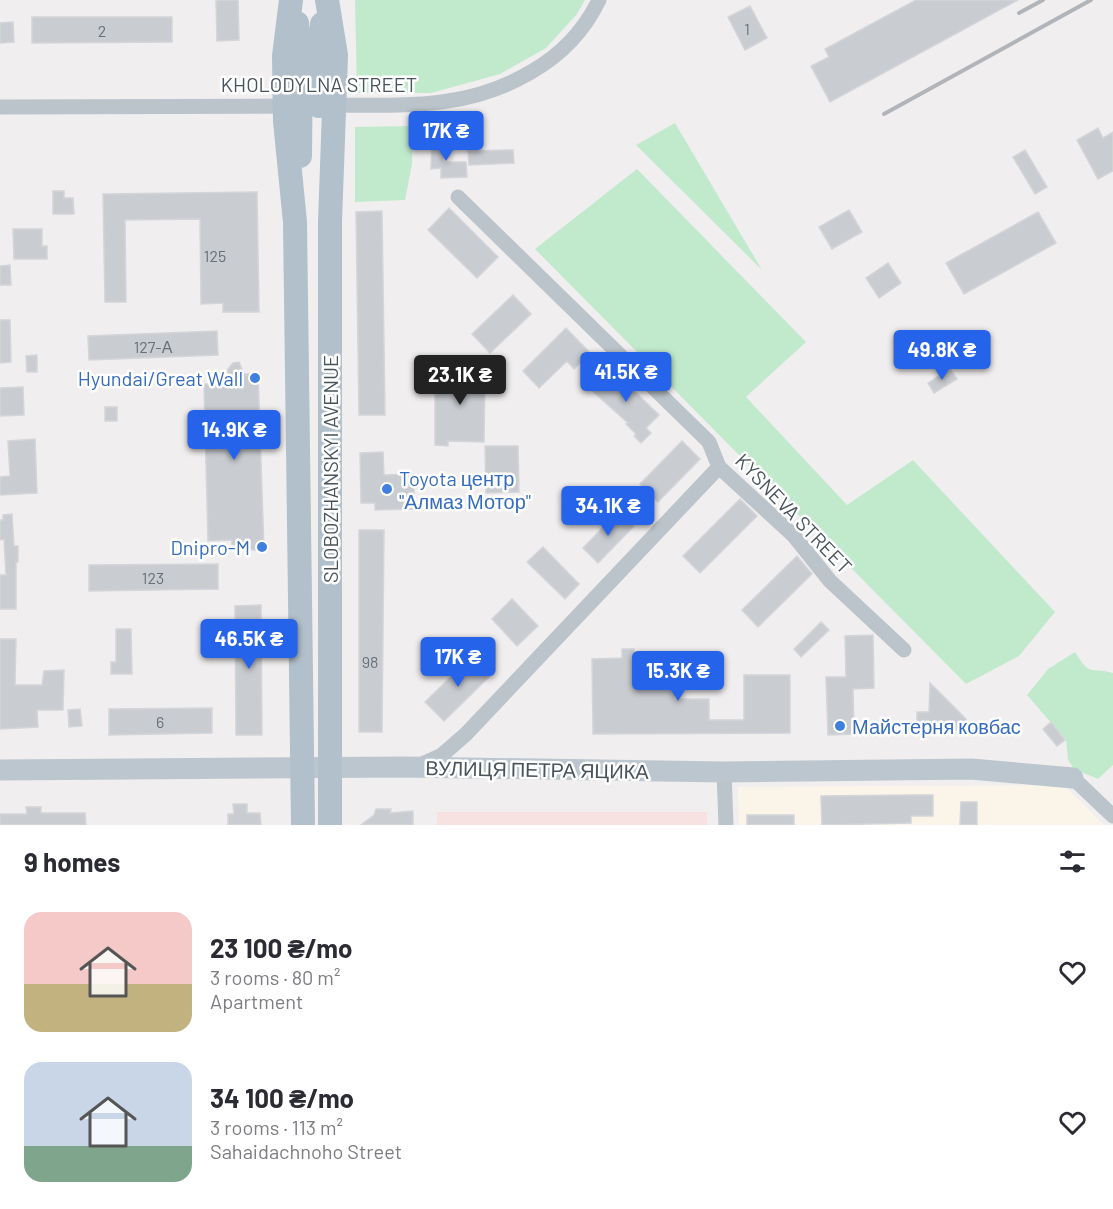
<!DOCTYPE html>
<meta charset="utf-8">
<style>
:root{--surface:#fff;--page:#f7f7f7;--text:#2b2b33;--muted:#7c7c81;--accent:#2563eb}
body{margin:0;font-family:Barlow,sans-serif;background:var(--page);color:var(--text);height:100vh;display:flex;flex-direction:column;font-size:22px;white-space:nowrap}
*{box-sizing:border-box;margin:0}
p{font-size:20px;color:var(--muted)}
.icon{flex:none;width:33px;height:33px;fill:none;stroke:currentColor;stroke-width:2;stroke-linecap:round;stroke-linejoin:round}
.map{position:relative;height:825px;overflow:hidden}
.details{display:flex;flex-direction:column;background:var(--surface);flex:1}
.details>*{flex:none}
.price{position:absolute;translate:-50% -51px;padding:0 14px;border-radius:6px;background:var(--accent);color:#fff;font-size:20px;line-height:39px;filter:drop-shadow(0 2px 3px #0008)}
.price::after{content:'';position:absolute;left:50%;top:36px;width:18px;height:14px;margin-left:-9px;background:inherit;clip-path:polygon(0 0,100% 0,50% 100%)}
.price.current{background:#222;color:#fff}
ul{padding:0;list-style:none}
li{display:flex;align-items:center;gap:18px;height:150px;padding:0 24px}
li span{display:grid;place-items:center;flex:none;width:168px;height:120px;border-radius:18px;color:#555}
li>.icon{margin-inline-start:auto}
span .icon{width:72px;height:72px;fill:#fffc;stroke-width:1}
li b{font-size:26px}
h2{display:flex;justify-content:space-between;align-items:center;height:72px;padding:0 24px;font-size:26px}
.map>svg:first-child{display:block}
.commercial{fill:#faf4e9}
.medical{fill:#f8e1e1}
.green{fill:#c1eacd}
.building{fill:#c9ccd1;stroke:#d3d5d9;stroke-width:1.5}
.lines{fill:none;stroke-linecap:round;stroke-linejoin:round}
.street{stroke:#bbc4ca;stroke-width:15}
.secondary{stroke:#bcc6ce;stroke-width:21}
.primary{stroke:#b1c0ca;stroke-width:24}
.rail{stroke:#b1b4b8;stroke-width:4}
.shop-dot{fill:#3f7fe0;stroke:#fff;stroke-width:2}
.labels{text-anchor:middle;dominant-baseline:central;stroke-width:5;stroke-linejoin:round;paint-order:stroke}
.number-label{font-size:16px;fill:#687178}
.street-label{font-size:20px;fill:#48535a;stroke:#fff}
.shop-label{font-size:20px;fill:#366cbe;stroke:#fff;text-anchor:end}
</style>
<div class="map">
<svg width="1113" height="825" viewBox="0 0 1113 825">
<rect width="100%" height="100%" fill="#f1eeef"/>
<!-- commercial -->
<path class="commercial" d="M 1064,785 L 1104,825 L 739,825 L 738,787 Z"/>
<!-- medical -->
<path class="medical" d="M 437,812 L 707,812 L 707,825 L 437,825 Z"/>
<!-- green -->
<path class="green" d="M 355,0 L 585,0 L 577,14 L 546,48 L 500,74 L 431,93 L 357,93 Z
M 675,123 L 762,270 L 636,145 Z
M 413,126 L 412,164 L 405,200 L 355,202 L 355,127 Z
M 637,169 L 806,342 L 746,397 L 847,505 L 913,460 L 1055,612 L 1019,656 L 966,684 L 535,249 Z
M 1075,652 C 1091,678 1089,666 1113,673 L 1113,765 L 1098,779 L 1074,769 L 1068,760 L 1066,740 L 1027,695 L 1048,669 Z"/>
<!-- building -->
<path class="building" d="M 216,0 L 238,0 L 239,40 L 217,41 Z
M 916,0 L 1018,0 L 830,102 L 811,66 L 829,57 L 825,49 Z
M 750,6 L 767,38 L 745,50 L 728,17 Z
M 32,17 L 172,17 L 172,42 L 32,43 Z
M 13,22 L 14,42 L 0,43 L 0,23 Z
M 1098,128 L 1103,138 L 1113,132 L 1113,171 L 1098,179 L 1077,140 Z
M 444,139 L 444,162 L 466,162 L 467,177 L 441,178 L 441,168 L 431,169 L 432,140 Z
M 513,150 L 514,163 L 469,165 L 468,151 Z
M 1025,150 L 1047,187 L 1035,194 L 1013,157 Z
M 53,191 L 64,191 L 64,198 L 73,198 L 74,214 L 53,214 Z
M 257,192 L 259,312 L 223,312 L 223,303 L 201,304 L 200,219 L 125,220 L 126,302 L 105,302 L 103,194 Z
M 449,208 L 498,257 L 477,278 L 428,230 Z
M 849,210 L 862,232 L 832,249 L 819,227 Z
M 382,211 L 385,415 L 359,415 L 356,212 Z
M 1038,212 L 1056,243 L 964,294 L 946,263 Z
M 13,229 L 42,229 L 42,246 L 47,246 L 47,259 L 14,259 Z
M 888,263 L 901,283 L 879,298 L 866,278 Z
M 10,265 L 11,285 L 0,285 L 0,266 Z
M 513,295 L 531,314 L 490,353 L 472,334 Z
M 0,320 L 10,320 L 11,362 L 0,363 Z
M 566,328 L 590,353 L 574,369 L 567,361 L 539,388 L 523,371 Z
M 217,331 L 218,355 L 89,360 L 88,336 Z
M 37,355 L 37,372 L 27,372 L 26,356 Z
M 239,362 L 244,374 L 258,374 L 264,550 L 232,550 L 232,540 L 208,541 L 204,384 L 227,384 L 228,369 L 233,363 Z
M 480,362 L 485,372 L 484,442 L 448,441 L 448,446 L 435,445 L 435,376 L 447,377 Z
M 611,368 L 659,415 L 646,428 L 651,433 L 641,443 L 634,436 L 636,434 L 626,424 L 628,423 L 590,389 Z
M 950,369 L 957,379 L 934,393 L 928,383 Z
M 23,387 L 24,415 L 0,416 L 0,388 Z
M 105,407 L 117,407 L 117,421 L 105,421 Z
M 35,439 L 37,493 L 0,495 L 0,477 L 10,476 L 8,441 Z
M 682,441 L 700,459 L 658,502 L 640,484 Z
M 485,446 L 518,446 L 519,492 L 486,493 Z
M 383,452 L 384,475 L 414,474 L 414,509 L 375,510 L 375,503 L 361,503 L 360,453 Z
M 740,499 L 757,516 L 700,573 L 683,556 Z
M 618,512 L 634,526 L 598,563 L 583,548 Z
M 12,514 L 14,546 L 18,546 L 18,562 L 16,562 L 16,609 L 0,609 L 0,575 L 6,575 L 4,539 L 0,540 L 0,520 L 3,520 L 3,515 Z
M 359,530 L 384,530 L 382,732 L 359,732 Z
M 543,547 L 579,584 L 565,599 L 527,562 Z
M 797,556 L 812,574 L 758,627 L 742,610 Z
M 218,564 L 218,589 L 89,591 L 89,565 Z
M 512,599 L 538,626 L 517,646 L 492,619 Z
M 261,605 L 262,735 L 236,735 L 235,606 Z
M 821,622 L 829,630 L 801,657 L 794,649 Z
M 116,629 L 131,629 L 132,674 L 111,674 L 111,662 L 116,662 Z
M 873,635 L 874,688 L 853,689 L 854,734 L 828,735 L 826,677 L 846,677 L 845,636 Z
M 0,639 L 16,639 L 15,685 L 42,685 L 44,671 L 64,670 L 63,710 L 37,710 L 38,727 L 0,729 Z
M 622,649 L 634,649 L 634,662 L 674,662 L 674,699 L 709,699 L 709,720 L 744,720 L 744,675 L 790,675 L 790,733 L 593,734 L 592,659 L 622,658 Z
M 472,656 L 491,675 L 444,721 L 425,702 Z
M 930,683 L 966,719 L 966,727 L 963,730 L 917,731 L 917,712 L 929,712 Z
M 212,708 L 212,733 L 109,735 L 109,709 Z
M 80,709 L 82,726 L 69,727 L 68,710 Z
M 1051,722 L 1065,740 L 1057,746 L 1043,729 Z
M 911,795 L 933,795 L 933,816 L 911,816 L 911,823 L 822,825 L 821,796 Z
M 961,802 L 977,802 L 977,825 L 960,825 Z
M 233,804 L 247,804 L 247,813 L 260,813 L 261,825 L 228,825 L 228,814 L 234,814 Z
M 26,807 L 41,807 L 41,813 L 85,813 L 86,825 L 0,825 L 0,814 L 27,814 Z
M 376,809 L 391,809 L 390,813 L 413,811 L 413,825 L 361,825 L 374,815 Z
M 747,815 L 794,815 L 794,825 L 747,825 Z"/>
<g class="lines">
<!-- street -->
<path class="street" d="M 326,105 C 401,105 465,111 531,72 C 561,55 584,31 599,0
M 0,107 L 293,106
M 458,197 L 709,442 L 719,467 L 794,536 L 830,581 L 904,650
M 422,764 L 442,755 L 466,734 L 719,467
M 724,772 L 726,825
M 1073,778 L 1113,816"/>
<!-- secondary -->
<path class="secondary" d="M 0,770 L 405,767 L 724,772 L 971,769 L 1073,778"/>
<!-- primary -->
<path class="primary" d="M 291,0 L 284,56 L 285,121 L 295,222 L 303,825
M 327,0 L 336,55 L 330,222 L 330,825
M 297,23 L 301,56 L 300,156
M 319,106 L 322,24"/>
<!-- rail -->
<path class="rail" d="M 1019,13 L 1043,0
M 884,114 L 1091,0"/>
</g>
<!-- markers -->
<g class="shop-dot">
<circle cx="255" cy="378" r="6"/>
<circle cx="387" cy="489" r="6"/>
<circle cx="262" cy="547" r="6"/>
<circle cx="840" cy="726" r="6"/>
</g>
<g class="labels">
<!-- number labels -->
<g class="number-label">
<text x="747" y="28">1</text>
<text x="102" y="30">2</text>
<text x="215" y="255">125</text>
<text x="153" y="346">127-А</text>
<text x="153" y="577">123</text>
<text x="370" y="661">98</text>
<text x="160" y="721">6</text>
</g>
<!-- street labels -->
<g class="street-label">
<text x="319" y="84">KHOLODYLNA STREET</text>
<text transform="translate(330 469) rotate(-90)">SLOBOZHANSKYI AVENUE</text>
<text transform="translate(794 513) rotate(46)">KYSNEVA STREET</text>
<text transform="translate(537 769) rotate(1)">ВУЛИЦЯ ПЕТРА ЯЦИКА</text>
</g>
<!-- shop labels -->
<g class="shop-label">
<text x="243" y="378">Hyundai/Great Wall</text>
<text x="399" y="478" text-anchor="start">Toyota центр<tspan x="399" dy="23">"Алмаз Мотор"</tspan></text>
<text x="250" y="547">Dnipro-M</text>
<text x="852" y="726" text-anchor="start">Майстерня ковбас</text>
</g>
</g>
</svg>
<b class="price" style="left:446px;top:162px">17K ₴</b>
<b class="price" style="left:942px;top:381px">49.8K ₴</b>
<b class="price" style="left:626px;top:403px">41.5K ₴</b>
<b class="price current" style="left:460px;top:406px">23.1K ₴</b>
<b class="price" style="left:234px;top:461px">14.9K ₴</b>
<b class="price" style="left:608px;top:537px">34.1K ₴</b>
<b class="price" style="left:249px;top:670px">46.5K ₴</b>
<b class="price" style="left:458px;top:688px">17K ₴</b>
<b class="price" style="left:678px;top:702px">15.3K ₴</b>
</div>
<section class="details">
<h2>9 homes<svg class="icon" aria-label="filters" viewBox="0 0 24 24"><path d="M4 7h16M4 17h16"/><circle cx="9" cy="7" r="2"/><circle cx="15" cy="17" r="2"/></svg></h2>
<ul>
<li><span style="background:linear-gradient(#f6c9c9 60%,#c2b280 0)"><svg class="icon" aria-label="home" viewBox="0 0 24 24"><path d="M3 11l9-7 9 7M6 9v11h12V9"/></svg></span><div><b>23 100 ₴/mo</b><p>3 rooms · 80 m²</p><p>Apartment</p></div><svg class="icon" aria-label="heart" viewBox="0 0 24 24"><path d="M12 20l-8-8c-3-5 5-10 8-4 3-6 11-1 8 4z"/></svg></li>
<li><span style="background:linear-gradient(#c9d6e8 70%,#7fa58c 0)"><svg class="icon" aria-label="home" viewBox="0 0 24 24"><path d="M3 11l9-7 9 7M6 9v11h12V9"/></svg></span><div><b>34 100 ₴/mo</b><p>3 rooms · 113 m²</p><p>Sahaidachnoho Street</p></div><svg class="icon" aria-label="heart" viewBox="0 0 24 24"><path d="M12 20l-8-8c-3-5 5-10 8-4 3-6 11-1 8 4z"/></svg></li>
</ul>
</section>
